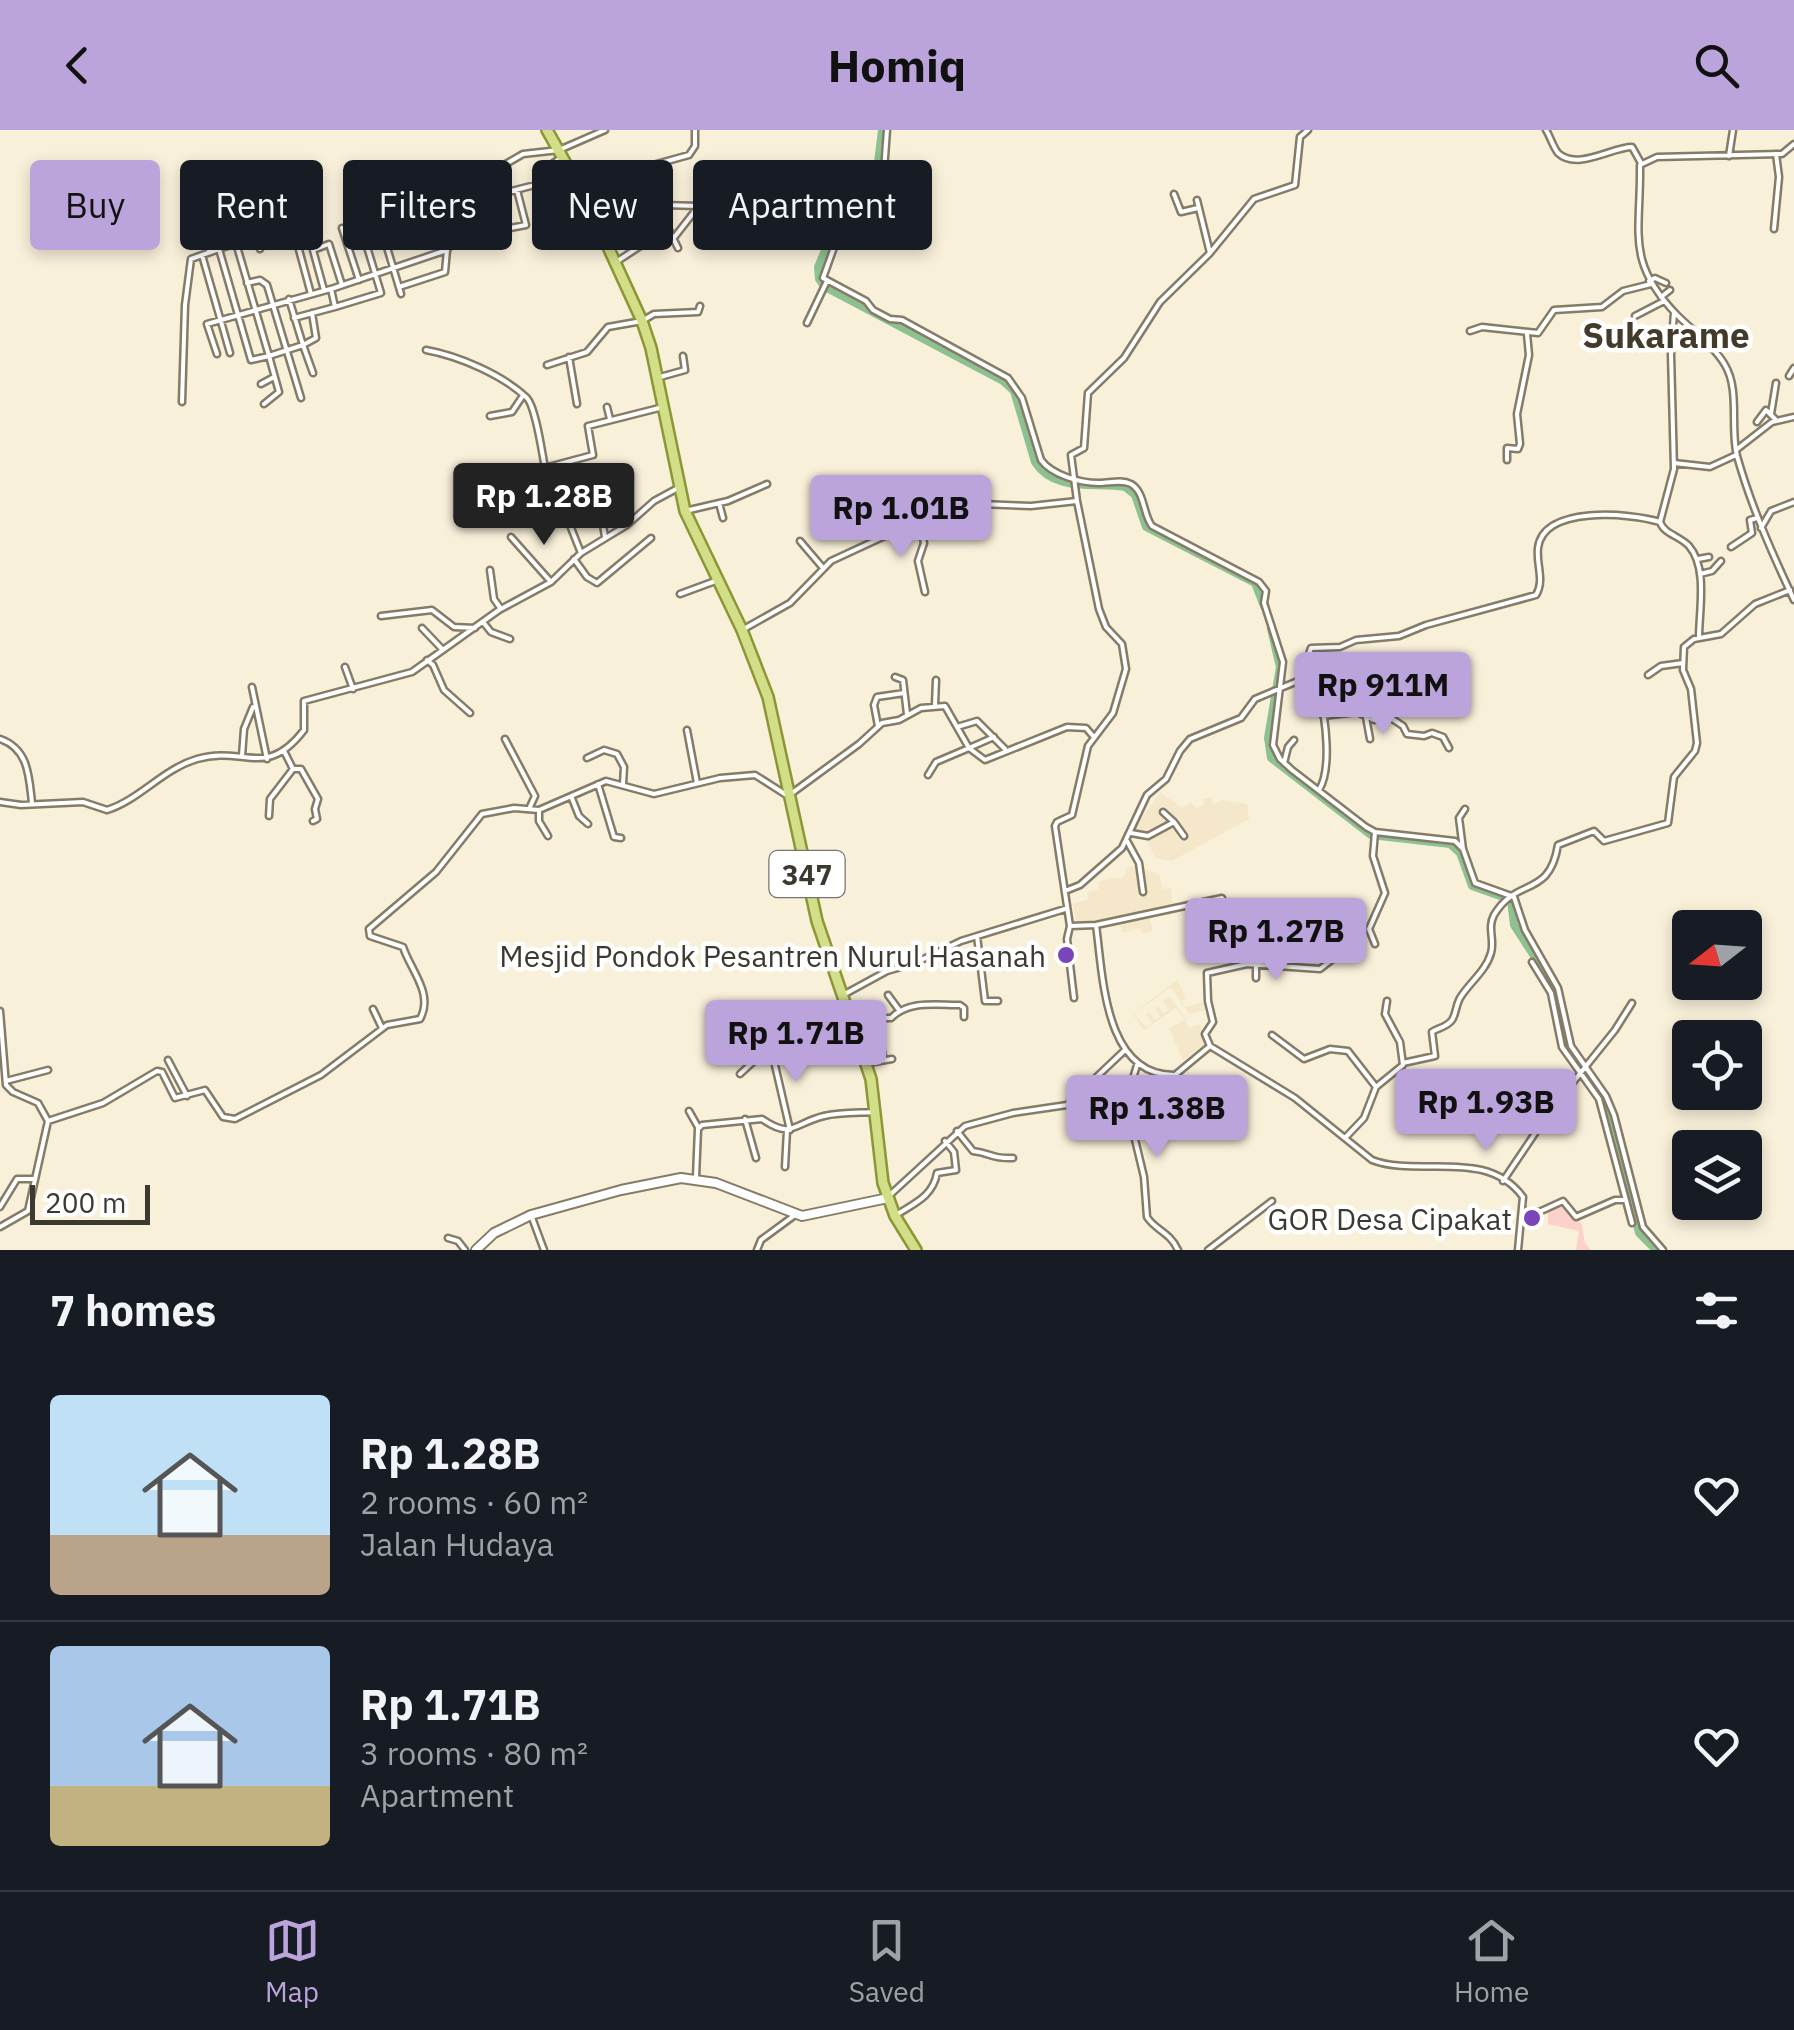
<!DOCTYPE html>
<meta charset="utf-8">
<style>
:root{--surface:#171b24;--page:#242831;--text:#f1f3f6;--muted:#9ea1a6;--line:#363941;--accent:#bba4db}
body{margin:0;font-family:"IBM Plex Sans",sans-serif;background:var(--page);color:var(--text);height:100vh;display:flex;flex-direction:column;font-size:38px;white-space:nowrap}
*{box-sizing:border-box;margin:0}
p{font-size:32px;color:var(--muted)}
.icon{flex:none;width:55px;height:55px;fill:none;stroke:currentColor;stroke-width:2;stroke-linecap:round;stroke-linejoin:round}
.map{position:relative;height:1120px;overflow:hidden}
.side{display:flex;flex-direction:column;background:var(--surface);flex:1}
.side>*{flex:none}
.top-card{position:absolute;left:30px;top:30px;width:1000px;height:90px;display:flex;gap:20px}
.needle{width:65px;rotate:253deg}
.fabs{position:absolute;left:1672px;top:780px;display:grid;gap:20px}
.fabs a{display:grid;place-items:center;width:90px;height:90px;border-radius:10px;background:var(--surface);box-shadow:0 5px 15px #0003;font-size:50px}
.scale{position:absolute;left:30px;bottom:25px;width:120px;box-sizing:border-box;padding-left:10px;border:5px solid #3c3930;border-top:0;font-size:28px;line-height:35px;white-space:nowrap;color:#3c3930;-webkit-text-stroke:8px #fff;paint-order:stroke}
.price{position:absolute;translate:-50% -85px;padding:0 22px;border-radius:10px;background:var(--accent);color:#111;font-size:32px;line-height:65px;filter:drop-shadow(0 2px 5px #0008)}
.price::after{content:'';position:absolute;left:50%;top:60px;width:30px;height:22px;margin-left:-15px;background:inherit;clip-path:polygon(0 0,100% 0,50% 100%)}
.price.current{background:#222;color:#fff}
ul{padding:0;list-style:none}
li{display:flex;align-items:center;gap:30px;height:250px;padding:0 50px}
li+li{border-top:2px solid var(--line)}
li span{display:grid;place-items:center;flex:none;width:280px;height:200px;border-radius:10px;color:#555}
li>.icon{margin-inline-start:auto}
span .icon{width:120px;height:120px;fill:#fffc;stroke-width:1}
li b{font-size:42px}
h2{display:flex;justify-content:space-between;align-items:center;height:120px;padding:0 50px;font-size:42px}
.chip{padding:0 35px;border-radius:10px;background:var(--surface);box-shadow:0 5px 15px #0003;font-size:35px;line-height:90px}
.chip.current{background:var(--accent);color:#111}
header{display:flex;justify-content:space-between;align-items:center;height:130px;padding:0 50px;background:var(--accent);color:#111;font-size:45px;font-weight:700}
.tab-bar{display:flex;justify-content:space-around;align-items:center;height:140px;border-top:2px solid var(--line);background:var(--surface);font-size:28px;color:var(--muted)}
.tab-bar a{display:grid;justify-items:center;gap:5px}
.tab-bar .current{color:var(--accent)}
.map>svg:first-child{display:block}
.built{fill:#f4e7ca;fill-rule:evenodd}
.green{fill:#fcd1ca}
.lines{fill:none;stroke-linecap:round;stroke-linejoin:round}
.river{stroke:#8ec191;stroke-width:8}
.minor-casing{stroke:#857c68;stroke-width:9}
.secondary-casing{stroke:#857c68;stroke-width:12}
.primary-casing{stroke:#8b9636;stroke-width:14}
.minor{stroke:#fff;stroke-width:4}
.secondary{stroke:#fff;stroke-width:8}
.primary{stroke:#d3de88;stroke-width:9}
.poi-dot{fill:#7a44ba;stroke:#fff;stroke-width:4}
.labels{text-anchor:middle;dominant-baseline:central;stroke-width:9;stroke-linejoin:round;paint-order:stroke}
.shield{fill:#fff;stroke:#76746e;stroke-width:2.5}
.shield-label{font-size:28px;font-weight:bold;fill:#3c3930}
.poi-label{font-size:30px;fill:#3c3930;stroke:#fff;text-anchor:end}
.quarter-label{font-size:35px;font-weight:bold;fill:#433b29;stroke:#fff}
</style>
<header><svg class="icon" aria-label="back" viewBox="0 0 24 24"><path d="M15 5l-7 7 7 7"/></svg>Homiq<svg class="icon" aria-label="search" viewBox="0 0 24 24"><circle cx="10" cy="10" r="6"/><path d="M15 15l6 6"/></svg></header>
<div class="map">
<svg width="1794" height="1120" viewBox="0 0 1794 1120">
<rect width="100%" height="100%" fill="#f9f0da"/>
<!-- built -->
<path class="built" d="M 1160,662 L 1182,678 L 1191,672 L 1196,679 L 1204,674 L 1203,669 L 1211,667 L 1213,674 L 1223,670 L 1247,674 L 1249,689 L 1172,731 L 1155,728 L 1147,710 L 1134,699 Z
M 1136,736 L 1159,744 L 1163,759 L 1171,758 L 1173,776 L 1148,783 L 1153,801 L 1142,804 L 1140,798 L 1123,803 L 1119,791 L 1097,794 L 1094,789 L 1094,793 L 1077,796 L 1073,774 L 1089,769 L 1087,762 L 1099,759 L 1097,753 L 1110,748 L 1123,748 L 1128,737 Z
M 1177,850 L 1186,868 L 1182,871 L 1185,877 L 1205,872 L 1207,879 L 1191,884 L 1185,891 L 1189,898 L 1200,894 L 1207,913 L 1183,930 L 1169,898 L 1185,890 L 1176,878 L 1144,900 L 1133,884 ZM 1171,857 L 1190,885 L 1185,888 L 1170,867 L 1163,871 L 1169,880 L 1163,883 L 1158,876 L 1155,878 L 1160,887 L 1155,890 L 1149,882 L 1146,884 L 1152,893 L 1146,897 L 1134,884 Z"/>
<!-- green -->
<path class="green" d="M 1566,1072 L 1582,1095 L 1585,1113 L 1591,1120 L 1576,1120 L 1579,1101 L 1548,1094 L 1548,1082 Z"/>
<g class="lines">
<!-- river -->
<path class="river" d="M 882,0 L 875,57 L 834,99 L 818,137 L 819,149 L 825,157 L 1003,251 L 1014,261 L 1035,332 C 1055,363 1095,352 1125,357 L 1135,365 L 1146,397 L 1255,453 L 1264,476
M 1271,499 L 1280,537 L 1268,608 L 1271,628 L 1371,705 L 1450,714 L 1460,723 L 1472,756 L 1511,770 L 1514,795 L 1556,860 L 1564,914 L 1602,965 L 1639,1103 L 1656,1120"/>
<defs>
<path id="minor" d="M 887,0 L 883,55 L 837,109 L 823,148 L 866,171 L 873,180 L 890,189 L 902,190 L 1008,248 L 1022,268 L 1041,330 C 1052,345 1080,353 1099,353 C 1110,353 1121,349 1131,354 C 1145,362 1143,385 1152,396 L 1259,452 L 1266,461 L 1264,473 L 1283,532 L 1273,615 L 1280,629 L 1292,640 L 1366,697 L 1375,702 L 1455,711 L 1463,719 L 1475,753 L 1514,767 L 1525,800 L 1558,858 L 1571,916 L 1606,966 L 1614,985 L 1643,1097 L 1663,1120
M 1546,0 C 1550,6 1553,17 1558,23 C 1577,41 1612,17 1632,17 L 1641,33
M 1794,14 L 1782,24 L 1657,27 L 1640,35 C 1641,104 1625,131 1677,185 C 1692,200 1715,217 1725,235 C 1740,260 1730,298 1737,326 C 1751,376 1772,423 1794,470
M 1729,26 L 1733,0
M 485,46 L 523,24 L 559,20 L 605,0
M 215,57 L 236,113
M 1174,64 L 1181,82 L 1198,78
M 492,66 L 502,104
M 1197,70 L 1210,123
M 587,71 L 642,38 L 689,25 L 695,16 L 695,0
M 476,73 L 486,107
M 642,74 L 648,110
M 664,75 L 698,76
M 455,80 L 467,111 L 492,108 L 510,98 L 526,95 L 517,60
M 225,85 L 250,81 L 260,119
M 342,98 L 359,150
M 668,98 L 678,118
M 1774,99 L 1779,47 L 1776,24
M 383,104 L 401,164
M 673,109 L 698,77 L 710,45
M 298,116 L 311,164
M 209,122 L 215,57
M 202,125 L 230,223
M 616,132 L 668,98 L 662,68
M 1649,151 L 1655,148 L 1666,153
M 247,153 L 260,150 L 267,155 L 301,268
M 399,157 L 445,142 L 447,120
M 324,160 L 313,120 L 329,114 L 342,155
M 1661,167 L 1670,160
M 289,169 L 303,215 L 316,208 L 312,183
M 335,177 L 381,163 L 361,97
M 1635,186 L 1664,171
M 294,188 L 335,177 L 331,159
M 807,193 L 827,151
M 1470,201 L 1482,197 L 1538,203 L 1554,180 L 1602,177 L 1623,161 L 1651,154
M 426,220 C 459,226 503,245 527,268 C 536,278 542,323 545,338
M 217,224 L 207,194 L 334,158 L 447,120 L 455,109 L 455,80 L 492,66 L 535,55 L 544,40 L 559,29
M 569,227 L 577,274
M 547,235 L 587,222 L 608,197 L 642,191 L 654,184 L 698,182 L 700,176
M 1789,246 L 1794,238
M 660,247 L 685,240 L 683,226
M 261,254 L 274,247
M 182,272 L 185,175 L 191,129 L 219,119 L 251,230 L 269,226 L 236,113 L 219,119
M 264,274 L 279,262 L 269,226 L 303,215 L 313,243
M 607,277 L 610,289
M 1771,284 L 1776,253
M 490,286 L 512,282 L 522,267
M 1757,292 L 1766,280 L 1776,290
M 1736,320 L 1772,292 L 1794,287
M 1507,330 L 1507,318 L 1518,319 L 1520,314 L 1517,284 L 1529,225 L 1527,204
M 1674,333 L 1710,337 L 1736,325
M 536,344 L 548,337 L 593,325 L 588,296 L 663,277
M 604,371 L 601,383 L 605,407
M 1077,371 L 1099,479 L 1106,497 L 1122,514 L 1126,539 L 1113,583 L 1088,616 L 1072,685 L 1057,692 L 1055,696 L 1070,796 L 1096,795 C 1103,846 1104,946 1175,945 L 1210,916 L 1295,968 L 1372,1030 C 1419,1048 1486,1017 1523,1067 L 1518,1120
M 719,373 L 723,388
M 685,381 L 728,371 L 767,354
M 919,389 L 924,413 L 918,431 L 925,462
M 1660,392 C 1664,404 1680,406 1689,416 C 1708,438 1699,480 1699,508
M 1761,398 L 1771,381 L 1794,372
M 511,407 L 551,452
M 800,411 L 823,438
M 1731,417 L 1752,403 L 1750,390 L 1757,388
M 581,423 L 560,370 L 562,367 L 582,361
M 574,429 L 587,447 L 597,453 L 651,408
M 1698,429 L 1709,427
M 490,440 L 494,469 L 501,479
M 1700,444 L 1712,441 L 1721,431
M 680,464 L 718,450
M 381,486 L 432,480 L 454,497 L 475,498
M 483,492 L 491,502 L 510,509
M 422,498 L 442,519
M 742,500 L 790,473 L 831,431 L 941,380 L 980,374 L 1031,376 L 1077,371 L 1071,325 L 1084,318 L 1088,263 L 1124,228 L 1160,172 L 1210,123 L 1254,69 L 1295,55 L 1300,7 L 1308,0
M 427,530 L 433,535 L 444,560 L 470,583
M 345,537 L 353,559
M 1648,545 L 1661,536 L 1683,533
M 895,547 L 903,550 L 907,584
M 252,557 L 267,629
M 935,575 L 936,550
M 1323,586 L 1357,582 L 1374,590 L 1391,588 L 1403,596 L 1407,604 L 1424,606 L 1432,603 L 1443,607 L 1449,618
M 1366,587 L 1370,609
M 878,596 L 874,575 L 877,567 L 904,563
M 957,597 L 977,591 L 1005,619
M 687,600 L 697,653
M 0,609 C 29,619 29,647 32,673
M 505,609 L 535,666 L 529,679
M 242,626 L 244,599 L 253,577
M 587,628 L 604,620 L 617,624 L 624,637 L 623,654
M 1284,633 L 1288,617 L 1294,610
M 293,639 L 301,639 L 318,669 L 315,679 L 317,689 L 313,691
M 928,645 L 936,632 L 969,618 L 985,630 L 1067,597 L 1086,598 L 1093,606
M 598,654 L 614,707 L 621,708
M 1319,660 C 1332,639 1326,589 1319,564 C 1315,549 1304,532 1311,518 L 1340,517 L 1356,510 L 1399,506 L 1426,495 L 1536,465 C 1545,450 1536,435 1538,418 C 1543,375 1630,383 1660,392 L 1674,339 L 1671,224 L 1674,182
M 571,666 L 579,686 L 588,694
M 0,672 L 21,675 L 83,672 L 107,680 C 139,670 163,639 197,629 C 243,615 266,650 304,600 L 304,571 L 412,542 L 499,480 L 551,452 L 581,423 L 627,395 L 654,371 L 678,358
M 539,680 L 539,691 L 548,706
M 1163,682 L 1174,692
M 269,686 L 270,669 L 293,639 L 284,621
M 1131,703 L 1148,706 L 1174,692 L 1184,706
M 1127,711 L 1139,733 L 1143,762
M 1463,719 L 1459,688 L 1465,679
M 1065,761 L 1080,755 L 1122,718 L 1147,665 L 1166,649 L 1180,621 L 1190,609 L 1241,588 L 1255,569 L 1312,545
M 1096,795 L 1222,768
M 1070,796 L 1067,809 L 1074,868
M 977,806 L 985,871 L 998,871
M 1375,814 L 1369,799 L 1385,763 L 1373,726 L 1375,702
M 1532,832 L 1551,863 L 1562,917 L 1599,969 L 1632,1093
M 1256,848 L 1256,835
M 843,865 L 887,841 L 915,833 L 961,811 L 1065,779
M 888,865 L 899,880
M 373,879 L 382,898
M 802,880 L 813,892
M 0,881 L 6,955 L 13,962 L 38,973 L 48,991 L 28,1081 L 0,1097
M 855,896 L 881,888 L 891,888 C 909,870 936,875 960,875 L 964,878 L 964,887
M 1272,905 L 1304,929 L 1330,919 L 1348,921 L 1376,957
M 1210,916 L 1205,904 L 1213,892 L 1208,871 L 1207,843 L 1247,834 L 1320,839 L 1359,809
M 881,917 L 884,930
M 771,918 L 790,1000
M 168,930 L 187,966
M 868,933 L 892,929
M 1403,933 L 1435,926 L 1432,902 C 1438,898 1447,897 1452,890 C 1456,884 1456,875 1460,868 C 1469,853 1486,841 1491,823 C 1495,810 1487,798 1494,785 C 1517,746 1549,769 1558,715 L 1594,701 L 1604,711 L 1668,693 L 1674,647 L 1695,621 L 1697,613 L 1691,559 L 1683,540 L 1684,517 L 1694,509 L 1721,504 L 1755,474 L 1790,460
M 1137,935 L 1126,972 L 1144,1047 L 1147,1087 C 1155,1100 1169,1101 1178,1120
M 740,944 L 766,920 L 788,912 L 843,875
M 6,951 L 48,940
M 689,981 L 698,997
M 745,989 L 756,1028
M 48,991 L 103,973 L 157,941 L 162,942 L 175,968 L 205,960 L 223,987 L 235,989 L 321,945 L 387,895 L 420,889 C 434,864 411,841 403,817 L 370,806 L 369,799 L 436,742 L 482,684 L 514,678 L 539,680 L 606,651 L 654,664 L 720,648 L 755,645 L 788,666 L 859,614 L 882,593 L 899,590 L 921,578 L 945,576 L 969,618 L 994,607
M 1111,991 L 1107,963 L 1152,964
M 957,1001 L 973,1021 C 991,1023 991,1029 1013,1028
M 1345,1008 L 1364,988 L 1376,957 L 1403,935 L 1400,912 L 1385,884 L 1387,871
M 785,1037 L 787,1000
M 696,1047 L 698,999 L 702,995 L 762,989 C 792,1010 794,993 824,986 C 840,982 858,983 875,982
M 1503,1051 L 1550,981 L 1615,900 L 1632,873
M 891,1064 L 965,996 L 1013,983 L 1067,975 L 1125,920
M 0,1077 L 17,1049 L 35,1049
M 1522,1081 L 1539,1082 L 1563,1071 L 1576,1087 L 1615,1070 L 1625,1070
M 531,1085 L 544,1120
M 896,1085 C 915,1073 933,1066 937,1043 L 956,1040 L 954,1022 L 945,1011
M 448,1108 L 458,1111 L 465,1120
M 757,1120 L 761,1110 L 795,1085
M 1208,1120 L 1272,1071"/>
<path id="secondary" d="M 476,1120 L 494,1103 L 531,1085 L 621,1060 L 681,1048 L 716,1053 L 802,1086 L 888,1068"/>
<path id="primary" d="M 547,0 L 587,71 L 642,191 L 651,218 L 685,381 L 742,500 L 768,567 L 817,791 L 871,949 L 883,1053 L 895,1086 L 916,1120"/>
</defs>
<!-- minor casing -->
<use href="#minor" class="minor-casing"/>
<!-- secondary casing -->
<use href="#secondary" class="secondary-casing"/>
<!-- primary casing -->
<use href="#primary" class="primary-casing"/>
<!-- minor -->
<use href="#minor" class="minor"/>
<!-- secondary -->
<use href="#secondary" class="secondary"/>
<!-- primary -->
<use href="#primary" class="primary"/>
</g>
<!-- markers -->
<g class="poi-dot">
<circle cx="1066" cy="825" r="10"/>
<circle cx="1532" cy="1088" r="10"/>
</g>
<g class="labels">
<!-- shield labels -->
<rect class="shield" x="769.5" y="721" width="75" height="46" rx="8"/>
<g class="shield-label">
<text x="807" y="744">347</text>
</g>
<!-- poi labels -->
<g class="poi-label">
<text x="1046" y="825">Mesjid Pondok Pesantren Nurul Hasanah</text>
<text x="1512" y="1088">GOR Desa Cipakat</text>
</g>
<!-- quarter labels -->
<g class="quarter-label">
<text x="1666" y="205">Sukarame</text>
</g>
</g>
</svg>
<div class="fabs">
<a><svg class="needle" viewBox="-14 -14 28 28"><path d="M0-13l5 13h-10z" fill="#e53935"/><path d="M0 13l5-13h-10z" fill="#9ea1a6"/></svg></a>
<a><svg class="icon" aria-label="locate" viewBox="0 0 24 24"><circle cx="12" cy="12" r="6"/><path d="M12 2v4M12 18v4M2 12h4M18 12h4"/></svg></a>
<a><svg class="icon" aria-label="layers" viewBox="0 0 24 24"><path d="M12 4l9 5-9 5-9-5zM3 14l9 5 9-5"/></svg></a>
</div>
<div class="scale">200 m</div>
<b class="price current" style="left:544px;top:418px">Rp 1.28B</b>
<b class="price" style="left:901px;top:430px">Rp 1.01B</b>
<b class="price" style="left:1383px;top:607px">Rp 911M</b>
<b class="price" style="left:1276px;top:853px">Rp 1.27B</b>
<b class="price" style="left:796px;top:955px">Rp 1.71B</b>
<b class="price" style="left:1486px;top:1024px">Rp 1.93B</b>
<b class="price" style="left:1157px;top:1030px">Rp 1.38B</b>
<div class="top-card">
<a class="chip current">Buy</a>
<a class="chip">Rent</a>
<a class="chip">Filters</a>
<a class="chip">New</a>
<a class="chip">Apartment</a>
</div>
</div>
<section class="side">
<h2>7 homes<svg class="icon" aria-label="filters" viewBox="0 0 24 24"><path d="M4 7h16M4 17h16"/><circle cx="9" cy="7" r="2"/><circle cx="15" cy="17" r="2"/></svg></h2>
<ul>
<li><span style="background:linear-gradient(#bfe0f5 70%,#b9a48a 0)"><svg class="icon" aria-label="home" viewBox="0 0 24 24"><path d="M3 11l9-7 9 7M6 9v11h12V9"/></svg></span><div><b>Rp 1.28B</b><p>2 rooms · 60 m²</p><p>Jalan Hudaya</p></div><svg class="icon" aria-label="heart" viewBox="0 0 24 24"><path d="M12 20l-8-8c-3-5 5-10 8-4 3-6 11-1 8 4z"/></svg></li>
<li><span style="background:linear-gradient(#a9c7e8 70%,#c2b280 0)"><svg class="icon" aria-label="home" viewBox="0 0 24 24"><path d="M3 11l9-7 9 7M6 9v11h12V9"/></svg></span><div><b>Rp 1.71B</b><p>3 rooms · 80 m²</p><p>Apartment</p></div><svg class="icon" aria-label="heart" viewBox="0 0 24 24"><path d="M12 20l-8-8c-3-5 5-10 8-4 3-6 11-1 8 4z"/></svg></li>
</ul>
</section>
<nav class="tab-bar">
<a class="current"><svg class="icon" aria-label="map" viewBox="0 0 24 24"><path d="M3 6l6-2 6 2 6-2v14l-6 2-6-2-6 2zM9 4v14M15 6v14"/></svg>Map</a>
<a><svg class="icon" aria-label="saved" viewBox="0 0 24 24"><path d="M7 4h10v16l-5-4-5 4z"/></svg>Saved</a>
<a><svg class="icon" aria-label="home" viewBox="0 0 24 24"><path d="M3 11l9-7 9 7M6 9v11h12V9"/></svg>Home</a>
</nav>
